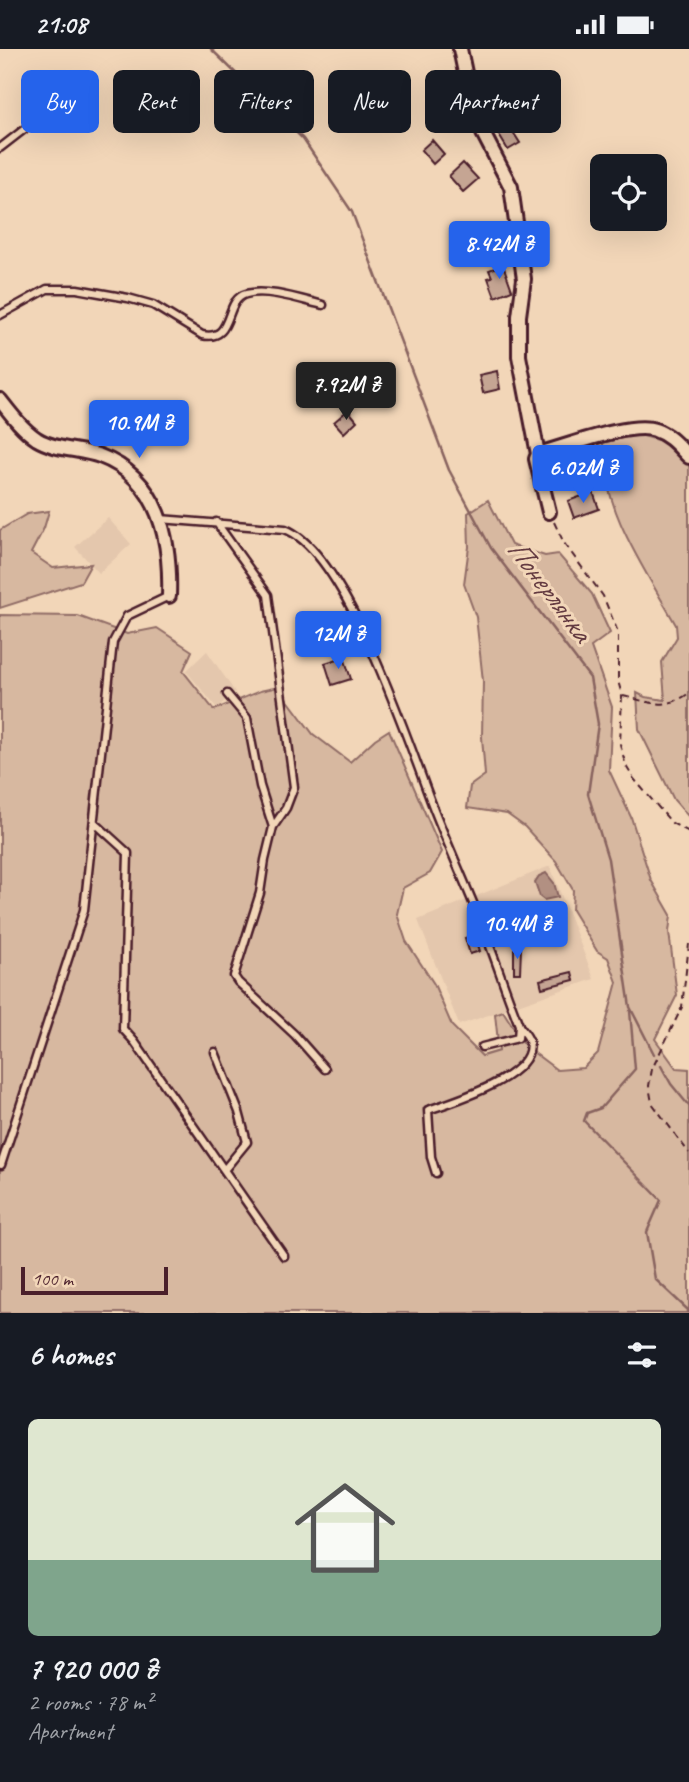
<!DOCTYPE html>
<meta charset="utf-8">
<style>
:root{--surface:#171b24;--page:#20242c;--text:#f1f3f6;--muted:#9ea1a6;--accent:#2563eb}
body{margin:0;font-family:Caveat,sans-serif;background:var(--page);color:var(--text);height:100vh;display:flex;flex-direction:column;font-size:26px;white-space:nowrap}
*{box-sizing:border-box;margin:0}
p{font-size:23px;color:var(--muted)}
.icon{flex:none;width:38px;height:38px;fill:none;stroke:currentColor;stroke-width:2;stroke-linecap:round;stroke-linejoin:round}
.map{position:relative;height:1264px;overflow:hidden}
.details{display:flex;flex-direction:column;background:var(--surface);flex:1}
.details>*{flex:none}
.guide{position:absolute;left:21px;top:21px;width:648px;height:63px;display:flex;gap:14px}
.buttons{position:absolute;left:590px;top:105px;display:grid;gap:14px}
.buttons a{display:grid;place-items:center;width:77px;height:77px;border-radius:10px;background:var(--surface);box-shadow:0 7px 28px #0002;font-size:35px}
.scale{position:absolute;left:21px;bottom:18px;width:147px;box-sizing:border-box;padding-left:7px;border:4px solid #4a1f2b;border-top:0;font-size:19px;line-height:24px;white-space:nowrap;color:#4a1f2b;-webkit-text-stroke:5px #f2d6b8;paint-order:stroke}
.price{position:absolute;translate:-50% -60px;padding:0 16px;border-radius:7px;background:var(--accent);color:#fff;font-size:23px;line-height:46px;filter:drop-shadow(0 2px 4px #0008)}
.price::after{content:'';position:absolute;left:50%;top:42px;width:21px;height:16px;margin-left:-10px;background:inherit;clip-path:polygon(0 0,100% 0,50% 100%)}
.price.active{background:#222;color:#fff}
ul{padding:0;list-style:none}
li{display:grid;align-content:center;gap:14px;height:371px;padding:0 28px}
li span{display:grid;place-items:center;height:217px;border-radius:10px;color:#555}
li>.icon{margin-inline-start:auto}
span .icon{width:126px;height:126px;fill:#fffc;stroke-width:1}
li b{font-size:30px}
h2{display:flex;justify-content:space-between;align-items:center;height:84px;padding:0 28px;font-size:30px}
.chip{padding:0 24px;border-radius:10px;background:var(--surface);box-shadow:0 7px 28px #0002;font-size:24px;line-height:63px}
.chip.active{background:var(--accent);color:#fff}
.status{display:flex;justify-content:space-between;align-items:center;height:49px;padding:0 35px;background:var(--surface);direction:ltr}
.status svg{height:19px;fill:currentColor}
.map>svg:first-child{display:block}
.built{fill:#e4c7ad}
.green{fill:#d7b8a0;stroke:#906c66;stroke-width:2}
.water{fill:#b29082;stroke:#88635f;stroke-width:2}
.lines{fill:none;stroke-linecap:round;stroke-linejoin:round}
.stream{stroke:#88635f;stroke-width:2.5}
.building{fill:#c5a593;stroke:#4a1f2b;stroke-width:2}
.service-casing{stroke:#4a1f2b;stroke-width:11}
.minor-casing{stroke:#4a1f2b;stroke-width:18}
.path{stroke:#4a1f2b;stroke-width:2;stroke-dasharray:7 5;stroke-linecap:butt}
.service{stroke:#f2d6b8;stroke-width:6}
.minor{stroke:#f2d6b8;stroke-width:12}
.labels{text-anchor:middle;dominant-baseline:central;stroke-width:6;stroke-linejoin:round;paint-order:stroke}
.water-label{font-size:30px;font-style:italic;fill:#643b41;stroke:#f2d6b8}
</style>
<div class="status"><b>21:08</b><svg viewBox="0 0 49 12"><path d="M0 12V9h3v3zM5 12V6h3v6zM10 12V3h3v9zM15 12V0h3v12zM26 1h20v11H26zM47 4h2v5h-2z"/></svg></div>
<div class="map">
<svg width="689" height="1264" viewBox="0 0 689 1264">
<rect width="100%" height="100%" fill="#f2d6b8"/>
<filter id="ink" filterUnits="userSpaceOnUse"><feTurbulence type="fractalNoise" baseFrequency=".0143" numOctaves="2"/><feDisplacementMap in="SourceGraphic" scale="14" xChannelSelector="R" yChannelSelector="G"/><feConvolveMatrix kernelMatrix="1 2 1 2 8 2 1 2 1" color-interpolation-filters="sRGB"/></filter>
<g filter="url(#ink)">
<!-- built -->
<path class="built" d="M 108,469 L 131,495 L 99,524 L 75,498 Z
M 207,602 L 235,643 L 217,659 L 186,622 Z
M 550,817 L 594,930 L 459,976 L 418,871 Z"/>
<!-- green -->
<path class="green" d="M 637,385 L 664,393 L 689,415 L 689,768 L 674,751 L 639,680 L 637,644 L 645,648 L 665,651 L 662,613 L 677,588 L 676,576 C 644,519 602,461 603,394 Z
M 488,451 L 511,496 L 545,507 L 558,505 L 592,545 L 610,584 L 591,598 L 612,658 L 609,721 L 631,768 L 651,831 L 671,866 L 669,883 L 677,946 L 655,990 L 676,1019 L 689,1020 L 689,1264 L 0,1264 L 0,566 L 78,567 L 127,585 L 157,579 L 192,602 L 183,622 L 214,661 L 260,642 L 278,638 L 313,685 L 350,713 L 375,690 L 389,681 L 442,803 L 430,824 L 403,839 L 397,865 L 406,892 L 434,935 L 452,977 L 482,1007 L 499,1002 L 495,965 L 503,962 L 525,997 L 557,1021 L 583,1019 L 598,1004 L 617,933 L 608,909 L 597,902 L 572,861 L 573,841 L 556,812 L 525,778 L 507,765 L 467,759 L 470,737 L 485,726 L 482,688 L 483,632 L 476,568 L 464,535 L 469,498 L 468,464 Z
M 49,462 L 44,479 L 31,504 L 53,519 L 91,515 L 81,533 L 0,559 L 0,481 L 27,465 Z"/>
<!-- water -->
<path class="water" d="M 546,824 L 554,834 L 558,848 L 544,851 L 540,848 L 535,833 L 539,827 Z"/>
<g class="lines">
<!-- stream -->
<path class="stream" d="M 211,0 L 303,90 L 352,163 L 449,421 L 491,499 L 590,629 L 598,675 L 588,745 L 608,810 L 630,958 L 654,1005
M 630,962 L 635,1020 L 601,1059 L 587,1064 L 584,1072 L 661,1151 L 647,1183 L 655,1230 L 688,1261 L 688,1264
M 661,1017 L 671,1035 L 689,1057"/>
</g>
<!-- building -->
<path class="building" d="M 503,27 L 515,40 L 501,52 L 490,39 Z
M 451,28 L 462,45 L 449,53 L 439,36 Z
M 508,75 L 520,94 L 508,101 L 497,83 Z
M 432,91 L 444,105 L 433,115 L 421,101 Z
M 463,114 L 478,130 L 463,143 L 449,127 Z
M 503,216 L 512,241 L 495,248 L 488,229 L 492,228 L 489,221 Z
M 497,322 L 500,340 L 483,344 L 479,326 Z
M 348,361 L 357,372 L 344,384 L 334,373 Z
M 577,411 L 582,427 L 574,430 L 568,414 Z
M 593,443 L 599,460 L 574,469 L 568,452 Z
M 344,608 L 351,630 L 332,636 L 325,614 Z
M 475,886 L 480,902 L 470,905 L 465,889 Z
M 514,900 L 521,900 L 520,924 L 514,924 Z
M 572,923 L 574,931 L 542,939 L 540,931 Z"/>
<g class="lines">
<defs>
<path id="service" d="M 0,99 L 71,44 L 88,37
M 0,266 L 47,240 L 77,240 L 128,249 L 153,256 L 202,286 C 235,293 223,251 246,245 C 267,239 302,251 323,256
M 160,470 L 285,480 C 348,504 410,700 435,763 C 450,801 467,838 482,876 C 495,909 506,943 519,976 L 518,989 L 482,998
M 216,473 L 268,546 L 294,738 L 286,759 L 273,778 L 265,811 L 260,844 L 234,927 L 238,933 L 295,986 L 325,1020
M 227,645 L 247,669 L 260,737 L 273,778
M 94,773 L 128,804 L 123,980 L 134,992 L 284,1207
M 215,1003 L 239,1063 L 247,1093 L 224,1121
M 1,1116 L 84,861 L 113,593 L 127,567 L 169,547
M 436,1124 L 431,1108 L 428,1061 C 452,1053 538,1027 529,992 C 528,987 523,982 520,978"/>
<path id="minor" d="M 460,0 L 468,38 L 483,84 L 511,138 L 513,152 L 524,230 L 519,267 L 519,307 L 538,405 L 536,410 L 549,463
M 0,351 C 11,365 22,380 37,390 C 55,401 80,400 100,407 C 159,429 171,491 169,547
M 538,405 C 565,398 631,372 655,381 C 670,386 679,398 689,408"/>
</defs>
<!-- service casing -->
<use href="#service" class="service-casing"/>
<!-- minor casing -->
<use href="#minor" class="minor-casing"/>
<!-- path -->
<path class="path" d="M 554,473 L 564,494 L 603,547 L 618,583 L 618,632 L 622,646 L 620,695 L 626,717 L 634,730 L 672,774 L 689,783
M 623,647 C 650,653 665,662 689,644
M 689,895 L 682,958 L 652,1020 L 649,1037 L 652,1054 L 689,1104"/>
<!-- service -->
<use href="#service" class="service"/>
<!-- minor -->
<use href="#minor" class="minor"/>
</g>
</g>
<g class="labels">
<!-- water labels -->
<g class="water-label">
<text transform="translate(550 541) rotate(53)">Понерлянка</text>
</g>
</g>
</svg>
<div class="buttons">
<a><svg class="icon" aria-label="locate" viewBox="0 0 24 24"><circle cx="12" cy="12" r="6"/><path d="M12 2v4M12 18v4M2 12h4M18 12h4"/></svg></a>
</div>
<div class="scale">100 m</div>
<b class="price" style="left:499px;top:232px">8.42M ₴</b>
<b class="price active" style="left:346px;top:373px">7.92M ₴</b>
<b class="price" style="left:139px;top:411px">10.9M ₴</b>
<b class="price" style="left:583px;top:456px">6.02M ₴</b>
<b class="price" style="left:338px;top:622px">12M ₴</b>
<b class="price" style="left:517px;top:912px">10.4M ₴</b>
<div class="guide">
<a class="chip active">Buy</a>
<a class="chip">Rent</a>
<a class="chip">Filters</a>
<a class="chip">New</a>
<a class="chip">Apartment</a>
</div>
</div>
<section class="details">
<h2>6 homes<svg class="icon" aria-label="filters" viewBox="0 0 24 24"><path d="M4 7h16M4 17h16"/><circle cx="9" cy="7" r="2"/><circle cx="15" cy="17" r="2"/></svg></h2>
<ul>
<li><span style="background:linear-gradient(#dfe7d0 65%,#7fa58c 0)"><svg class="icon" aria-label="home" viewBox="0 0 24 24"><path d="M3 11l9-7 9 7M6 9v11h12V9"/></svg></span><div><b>7 920 000 ₴</b><p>2 rooms · 78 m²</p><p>Apartment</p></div></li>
</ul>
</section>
